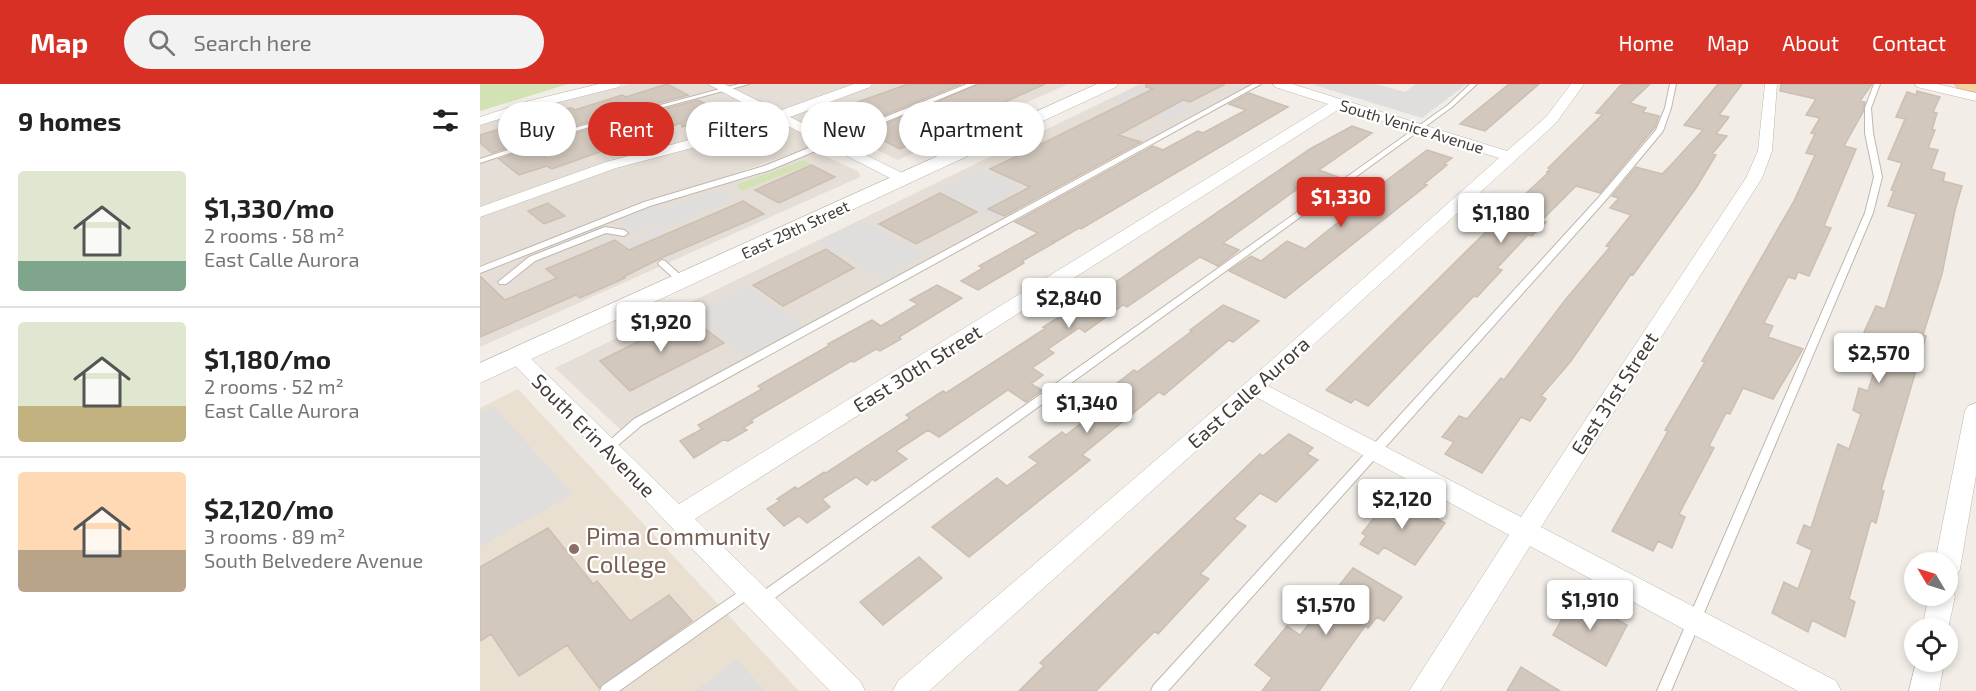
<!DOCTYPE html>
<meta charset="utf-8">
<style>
:root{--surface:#fff;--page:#f2f2f2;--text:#222;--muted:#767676;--line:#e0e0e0;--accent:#d93025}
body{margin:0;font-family:"Exo 2",sans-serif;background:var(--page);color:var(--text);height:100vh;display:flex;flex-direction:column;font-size:22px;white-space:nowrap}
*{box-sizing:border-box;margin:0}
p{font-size:20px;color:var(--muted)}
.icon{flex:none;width:33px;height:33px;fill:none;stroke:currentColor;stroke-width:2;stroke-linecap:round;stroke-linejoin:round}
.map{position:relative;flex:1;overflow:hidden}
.drawer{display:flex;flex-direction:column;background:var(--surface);width:480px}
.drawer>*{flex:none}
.guide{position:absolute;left:18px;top:18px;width:570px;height:54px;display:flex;gap:12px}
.needle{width:39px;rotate:308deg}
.buttons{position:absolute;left:1424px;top:468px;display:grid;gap:12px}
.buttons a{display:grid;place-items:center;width:54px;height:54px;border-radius:50%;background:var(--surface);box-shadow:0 3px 9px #0003;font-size:30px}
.price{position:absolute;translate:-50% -51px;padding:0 14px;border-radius:6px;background:#fff;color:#222;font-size:20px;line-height:39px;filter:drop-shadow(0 2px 3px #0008)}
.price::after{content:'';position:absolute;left:50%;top:36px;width:18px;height:14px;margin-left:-9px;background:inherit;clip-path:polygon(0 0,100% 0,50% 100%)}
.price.on{background:var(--accent);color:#fff}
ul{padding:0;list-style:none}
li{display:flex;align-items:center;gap:18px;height:150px;padding:0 18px}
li+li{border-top:2px solid var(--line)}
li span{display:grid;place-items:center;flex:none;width:168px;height:120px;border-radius:6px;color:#555}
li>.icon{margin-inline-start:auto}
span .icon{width:72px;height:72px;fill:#fffc;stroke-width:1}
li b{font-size:26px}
h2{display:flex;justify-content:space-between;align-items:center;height:72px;padding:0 18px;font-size:26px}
.pill{padding:0 21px;border-radius:27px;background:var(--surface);box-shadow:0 3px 9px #0003;font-size:21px;line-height:54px}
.pill.on{background:var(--accent);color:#fff}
header{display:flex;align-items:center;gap:36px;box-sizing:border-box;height:84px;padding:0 30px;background:var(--accent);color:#fff}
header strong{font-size:28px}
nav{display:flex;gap:33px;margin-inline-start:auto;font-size:21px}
.search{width:420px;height:54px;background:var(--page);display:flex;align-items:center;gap:15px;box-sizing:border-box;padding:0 21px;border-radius:33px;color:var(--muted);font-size:22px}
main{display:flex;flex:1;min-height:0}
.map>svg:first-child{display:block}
.residential{fill:#e5ded6}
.education{fill:#eae0d2}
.green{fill:#d3e2b4}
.parking{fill:#e0dedc}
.building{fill:#d2c8be;stroke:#ccbfb2;stroke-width:1.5}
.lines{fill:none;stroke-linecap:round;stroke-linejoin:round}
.service-casing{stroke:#bfb7ae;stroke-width:2}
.minor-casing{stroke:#bfb7ae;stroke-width:1}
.tertiary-casing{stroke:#bfb7ae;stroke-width:1}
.primary-casing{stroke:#d8ac6f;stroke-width:1}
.service{fill:#fff;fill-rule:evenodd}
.minor{fill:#fff;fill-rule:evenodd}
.tertiary{fill:#fff;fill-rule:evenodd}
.primary{fill:#f4d19e;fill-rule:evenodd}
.education-dot{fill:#8d6e63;stroke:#fff;stroke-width:2}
.labels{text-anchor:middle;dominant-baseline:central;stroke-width:4.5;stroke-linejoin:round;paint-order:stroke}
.far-street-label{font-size:16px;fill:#443d37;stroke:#fff}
.street-label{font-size:20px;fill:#443d37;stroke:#fff}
.near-education-label{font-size:24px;fill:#785e54;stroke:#fff;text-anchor:start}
</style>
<header>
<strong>Map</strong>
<div class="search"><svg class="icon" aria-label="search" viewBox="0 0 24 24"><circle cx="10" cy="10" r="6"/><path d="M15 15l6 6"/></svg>Search here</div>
<nav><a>Home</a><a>Map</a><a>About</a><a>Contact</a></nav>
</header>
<main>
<section class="drawer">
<h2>9 homes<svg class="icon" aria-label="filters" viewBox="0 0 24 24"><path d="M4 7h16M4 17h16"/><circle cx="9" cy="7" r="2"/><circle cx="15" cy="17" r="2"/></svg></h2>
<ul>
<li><span style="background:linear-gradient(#dfe7d0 75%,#7fa58c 0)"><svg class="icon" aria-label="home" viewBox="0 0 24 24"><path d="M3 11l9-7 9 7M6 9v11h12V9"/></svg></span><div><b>$1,330/mo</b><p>2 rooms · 58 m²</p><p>East Calle Aurora</p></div></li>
<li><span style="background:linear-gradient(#dfe7d0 70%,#c2b280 0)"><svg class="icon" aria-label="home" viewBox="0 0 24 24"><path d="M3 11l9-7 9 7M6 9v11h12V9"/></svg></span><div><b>$1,180/mo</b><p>2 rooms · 52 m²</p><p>East Calle Aurora</p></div></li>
<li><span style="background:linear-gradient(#ffd9b3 65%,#b9a48a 0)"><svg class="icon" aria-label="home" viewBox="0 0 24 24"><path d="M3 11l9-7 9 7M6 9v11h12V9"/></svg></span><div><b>$2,120/mo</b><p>3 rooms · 89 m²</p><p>South Belvedere Avenue</p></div></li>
</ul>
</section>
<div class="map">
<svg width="1496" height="607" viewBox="0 0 1496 607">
<rect width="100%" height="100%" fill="#f2ede7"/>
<!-- residential -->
<path class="residential" d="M 150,0 L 588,0 L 418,76 L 362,49 L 320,67 L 224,100 L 163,117 L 0,182 L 0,41 L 57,23 Z
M 660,0 L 775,0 L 143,348 L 75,284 Z
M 337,68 L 379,88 L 380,93 L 0,263 L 0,189 L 172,120 L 273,91 Z"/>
<!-- education -->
<path class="education" d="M 38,305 L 319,607 L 0,607 L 0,324 Z"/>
<!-- green -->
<path class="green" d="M 0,0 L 88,0 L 0,27 Z
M 324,76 L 330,80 L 262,107 L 256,101 Z"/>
<!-- parking -->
<path class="parking" d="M 831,0 L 896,0 L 925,8 L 936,0 L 987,0 L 942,34 Z
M 656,3 L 715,24 L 690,37 L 631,16 Z
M 499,85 L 542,104 L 529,111 L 545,119 L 516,135 L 456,106 Z
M 236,105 L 253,115 L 187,143 L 179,138 L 155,148 L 138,136 L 178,120 L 186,125 Z
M 381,136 L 447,170 L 403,195 L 337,158 Z
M 181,144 L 210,163 L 152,189 L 116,160 L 131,153 L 141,161 Z
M 269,202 L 323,241 L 265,272 L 212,230 Z
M 14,322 L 93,410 L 0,463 L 0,328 Z
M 257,575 L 286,607 L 215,607 Z"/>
<!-- building -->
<path class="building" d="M 187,0 L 208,11 L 97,41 L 12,69 L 0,59 L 0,51 L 72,28 L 91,24 L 95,26 L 142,11 L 146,13 Z
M 428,0 L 481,0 L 375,43 L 367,38 L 361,24 Z
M 498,0 L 565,0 L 420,65 L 387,48 Z
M 666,0 L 745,0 L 710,18 L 703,16 L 638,51 L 661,58 L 524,132 L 508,125 L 550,103 L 510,85 L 673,5 L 666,3 Z
M 1029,0 L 1059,0 L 1005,47 L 980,40 Z
M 1145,0 L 1170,0 L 1150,19 L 1166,24 L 1163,28 L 1179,32 L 1175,43 L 1120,109 L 1096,102 L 1061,137 L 1066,138 L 1052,152 L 1048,151 L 1017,184 L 1022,186 L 997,213 L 994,212 L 888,322 L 875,315 L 871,319 L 846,306 L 1028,126 L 1069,88 L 1067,88 L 1070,85 L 1068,84 L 1123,30 L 1116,29 L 1140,2 Z
M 1238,0 L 1262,0 L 1239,31 L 1249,33 L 1236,50 L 1247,52 L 1232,70 L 1236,71 L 1216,104 L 1153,191 L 1151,190 L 1091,277 L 1061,312 L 1066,315 L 1050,337 L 1041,333 L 1002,389 L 965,370 L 974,358 L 962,353 L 979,332 L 987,335 L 1021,294 L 1024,296 L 1086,215 L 1130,163 L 1126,162 L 1151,131 L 1130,124 L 1139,114 L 1132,112 L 1156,83 L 1182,90 L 1190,82 L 1223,46 L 1204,41 Z
M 1301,0 L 1392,0 L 1380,17 L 1385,18 L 1383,28 L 1364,62 L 1376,65 L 1344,142 L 1351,144 L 1329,192 L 1318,188 L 1315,195 L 1308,193 L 1284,239 L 1293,242 L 1288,253 L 1323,265 L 1293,315 L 1263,304 L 1250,330 L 1246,329 L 1229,362 L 1234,364 L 1199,430 L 1205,433 L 1192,464 L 1178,457 L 1173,467 L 1132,447 L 1188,347 L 1185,346 L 1200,321 L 1225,278 L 1222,277 L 1314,117 L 1335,71 L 1326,69 L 1335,50 L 1331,49 L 1340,34 L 1326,31 L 1336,15 L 1300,7 Z
M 1437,7 L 1460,13 L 1453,28 L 1457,29 L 1452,46 L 1455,46 L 1448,64 L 1458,66 L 1451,85 L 1465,89 L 1463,97 L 1482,102 L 1475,126 L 1462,190 L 1443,251 L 1446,252 L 1401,406 L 1404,407 L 1396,439 L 1391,436 L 1369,515 L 1375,518 L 1365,553 L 1332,536 L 1328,548 L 1292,529 L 1304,498 L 1318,505 L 1332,466 L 1317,459 L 1324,441 L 1331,444 L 1358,360 L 1369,365 L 1381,330 L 1373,326 L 1379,304 L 1388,307 L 1402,262 L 1394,259 L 1397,253 L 1384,248 L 1396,222 L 1405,225 L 1436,130 L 1408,122 L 1414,107 L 1411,106 L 1422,79 L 1408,75 L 1425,35 L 1416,33 L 1427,8 L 1436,11 Z
M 769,9 L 808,23 L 601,145 L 599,144 L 575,158 L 572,156 L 574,159 L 542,177 L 544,179 L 498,206 L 481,197 L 503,184 L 499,182 L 558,149 L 535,138 L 673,62 L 683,66 L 718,47 L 723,49 L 766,26 L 749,20 Z
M 218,16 L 244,29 L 202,43 L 201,39 L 72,85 L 67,82 L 39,91 L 19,75 L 103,47 Z
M 872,42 L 892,49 L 839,86 L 861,94 L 838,111 L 820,103 L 743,159 L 759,166 L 738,182 L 720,173 L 647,223 L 643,221 L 605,248 L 599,244 L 568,265 L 574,269 L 552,284 L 563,291 L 551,300 L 562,306 L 546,318 L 528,306 L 459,353 L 448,346 L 416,367 L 427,375 L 395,397 L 392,395 L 387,401 L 376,393 L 342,415 L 350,423 L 327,439 L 319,432 L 304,442 L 287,425 L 300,417 L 297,415 L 315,403 L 318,405 L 344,388 L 346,389 L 430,334 L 426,331 L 463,307 L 466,309 L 566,244 L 563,243 L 637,197 L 830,65 Z
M 947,66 L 972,74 L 964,80 L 967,81 L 944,100 L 947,101 L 805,214 L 749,187 L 771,172 L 781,177 L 807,157 L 825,165 L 867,131 L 851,125 L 859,120 L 849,115 L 873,98 L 895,105 Z
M 331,81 L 355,93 L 299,119 L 275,106 Z
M 460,109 L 497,128 L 436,160 L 399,140 Z
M 263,117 L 284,130 L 181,174 L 143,193 L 145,194 L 100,214 L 96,211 L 0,253 L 0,192 L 25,216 L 77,194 L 66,185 L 135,156 L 149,166 Z
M 68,119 L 85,132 L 64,140 L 48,127 Z
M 346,165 L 374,184 L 303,222 L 273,201 Z
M 457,201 L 482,214 L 419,253 L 421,255 L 400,267 L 396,265 L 374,278 L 371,277 L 271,336 L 273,338 L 263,344 L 267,346 L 248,357 L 243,356 L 214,374 L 200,357 L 222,345 L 218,341 L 282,305 L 278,302 L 350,261 L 348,260 L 392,236 L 401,242 L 438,220 L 430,216 Z
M 743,221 L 779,237 L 753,258 L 749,256 L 684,311 L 679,308 L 602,371 L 610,376 L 489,473 L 452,443 L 517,394 L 527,402 L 558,379 L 549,373 L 582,348 L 586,351 L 618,326 L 609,321 L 654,286 L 657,288 L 712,247 L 710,246 Z
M 208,232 L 244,259 L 150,307 L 120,277 Z
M 809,350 L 833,364 L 827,370 L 838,376 L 796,418 L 780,409 L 754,435 L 766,442 L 720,490 L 729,495 L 678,550 L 675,547 L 616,607 L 539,607 L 564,582 L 560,579 L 681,464 L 780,370 L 783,372 Z
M 912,411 L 965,439 L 935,481 L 904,463 L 898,470 L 880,460 L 886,452 L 882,449 Z
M 68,444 L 113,500 L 117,497 L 150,537 L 189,511 L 212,537 L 119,604 L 87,561 L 39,592 L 11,550 L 0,557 L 0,483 Z
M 439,473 L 462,494 L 403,541 L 380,518 Z
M 873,484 L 922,513 L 904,537 L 897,533 L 888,544 L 885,542 L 839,607 L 782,607 L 792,594 L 775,581 L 807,542 L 820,551 Z
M 1095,512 L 1147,541 L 1126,582 L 1073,551 Z
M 1041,583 L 1080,607 L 1027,607 Z"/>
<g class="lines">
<defs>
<path id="service" d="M 259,0 L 269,0 L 102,45 L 0,79 L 0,75 L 98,43 Z
M 487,0 L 496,0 L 290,86 L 170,122 L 0,189 L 0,183 L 164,118 L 284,82 Z
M 773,0 L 781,0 L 162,341 L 131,367 L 123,367 L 121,364 L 154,335 Z
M 990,0 L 997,0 L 972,23 L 285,521 L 280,523 L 275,521 L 273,517 L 275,513 L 968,21 Z
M 1190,0 L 1196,0 L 1191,24 L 1183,47 L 1125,117 L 688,607 L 671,607 L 673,602 L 1119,113 L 1176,46 L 1185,24 Z
M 1394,0 L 1400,0 L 1391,24 L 1393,49 L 1402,93 L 1393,129 L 1191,607 L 1177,607 L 1385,129 L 1394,93 L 1385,49 L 1385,24 Z
M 125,143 L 144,146 L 148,149 L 144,152 L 126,149 L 55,177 L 26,200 L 20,200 L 18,198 L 49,173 Z
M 182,176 L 185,177 L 205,195 L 207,197 L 205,199 L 199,199 L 179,181 L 178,179 Z
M 270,500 L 275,502 L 277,506 L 275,510 L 139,607 L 120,607 L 122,602 Z"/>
<path id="minor" d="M 119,0 L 141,0 L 139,3 L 59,23 L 0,41 L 0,33 L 49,17 Z
M 228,0 L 244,0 L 299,27 L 374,0 L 392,0 L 390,3 L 310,33 L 428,92 L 431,95 L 428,98 L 418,98 L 298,37 L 261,51 L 136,84 L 0,133 L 0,123 L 126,78 L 251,45 L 287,32 Z
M 793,0 L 812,0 L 1027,67 L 1066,33 L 1091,0 L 1104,0 L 1076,39 L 788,302 L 1041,433 L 1266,94 L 1278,67 L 1285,0 L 1297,0 L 1292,67 L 1282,94 L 1061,443 L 1356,597 L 1361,607 L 1318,607 L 1050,462 L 960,607 L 929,607 L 1029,451 L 776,313 L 449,607 L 413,607 L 418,597 L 767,298 L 1019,74 L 861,24 L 215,435 L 380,597 L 385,607 L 350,607 L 27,273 L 30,268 L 37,266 L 44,268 L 199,420 L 848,20 L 795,3 Z
M 1435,0 L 1457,0 L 1496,9 L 1496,17 L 1437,3 Z
M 1496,319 L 1496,391 L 1480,485 L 1476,493 L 1467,496 L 1467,478 L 1455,478 L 1485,327 L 1488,322 Z
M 1467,502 L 1471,504 L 1475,512 L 1467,550 L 1467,544 L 1442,544 L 1449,512 L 1467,512 Z
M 1436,578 L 1464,578 L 1459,607 L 1429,607 Z"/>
<path id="tertiary" d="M 617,0 L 638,0 L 636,3 L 0,299 L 0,279 Z"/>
<path id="primary" d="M 1475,0 L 1496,0 L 1496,8 L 1478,4 Z"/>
</defs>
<!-- service casing -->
<use href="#service" class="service-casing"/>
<!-- minor casing -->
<use href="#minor" class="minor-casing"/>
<!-- tertiary casing -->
<use href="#tertiary" class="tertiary-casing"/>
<!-- primary casing -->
<use href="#primary" class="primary-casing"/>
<!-- service -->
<use href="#service" class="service"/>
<!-- minor -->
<use href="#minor" class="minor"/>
<!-- tertiary -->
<use href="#tertiary" class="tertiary"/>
<!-- primary -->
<use href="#primary" class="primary"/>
</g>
<!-- markers -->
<circle class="education-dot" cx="94" cy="465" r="6"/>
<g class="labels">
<!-- far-street labels -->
<g class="far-street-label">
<text transform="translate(932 42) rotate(17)">South Venice Avenue</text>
<text transform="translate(315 145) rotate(-25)">East 29th Street</text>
</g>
<!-- street labels -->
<g class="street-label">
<text transform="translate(437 284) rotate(-32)">East 30th Street</text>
<text transform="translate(768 308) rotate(-42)">East Calle Aurora</text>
<text transform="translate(1134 309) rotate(-57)">East 31st Street</text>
<text transform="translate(114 351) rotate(45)">South Erin Avenue</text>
</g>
<!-- near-education labels -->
<g class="near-education-label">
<text x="106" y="451">Pima Community<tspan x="106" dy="28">College</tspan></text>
</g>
</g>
</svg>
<div class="buttons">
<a><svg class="needle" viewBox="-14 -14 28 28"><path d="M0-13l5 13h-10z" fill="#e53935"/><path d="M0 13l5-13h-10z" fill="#767676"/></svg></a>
<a><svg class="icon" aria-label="locate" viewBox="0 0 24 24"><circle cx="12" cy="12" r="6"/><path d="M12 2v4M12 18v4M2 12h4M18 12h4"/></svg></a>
</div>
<b class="price on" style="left:861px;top:144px">$1,330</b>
<b class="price" style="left:1021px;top:160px">$1,180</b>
<b class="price" style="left:589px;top:245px">$2,840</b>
<b class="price" style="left:181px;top:269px">$1,920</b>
<b class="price" style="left:1399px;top:300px">$2,570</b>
<b class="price" style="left:607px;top:350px">$1,340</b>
<b class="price" style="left:922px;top:446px">$2,120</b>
<b class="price" style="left:1110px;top:547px">$1,910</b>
<b class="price" style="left:846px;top:552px">$1,570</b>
<div class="guide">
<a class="pill">Buy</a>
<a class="pill on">Rent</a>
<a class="pill">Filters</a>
<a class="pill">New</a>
<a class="pill">Apartment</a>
</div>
</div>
</main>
